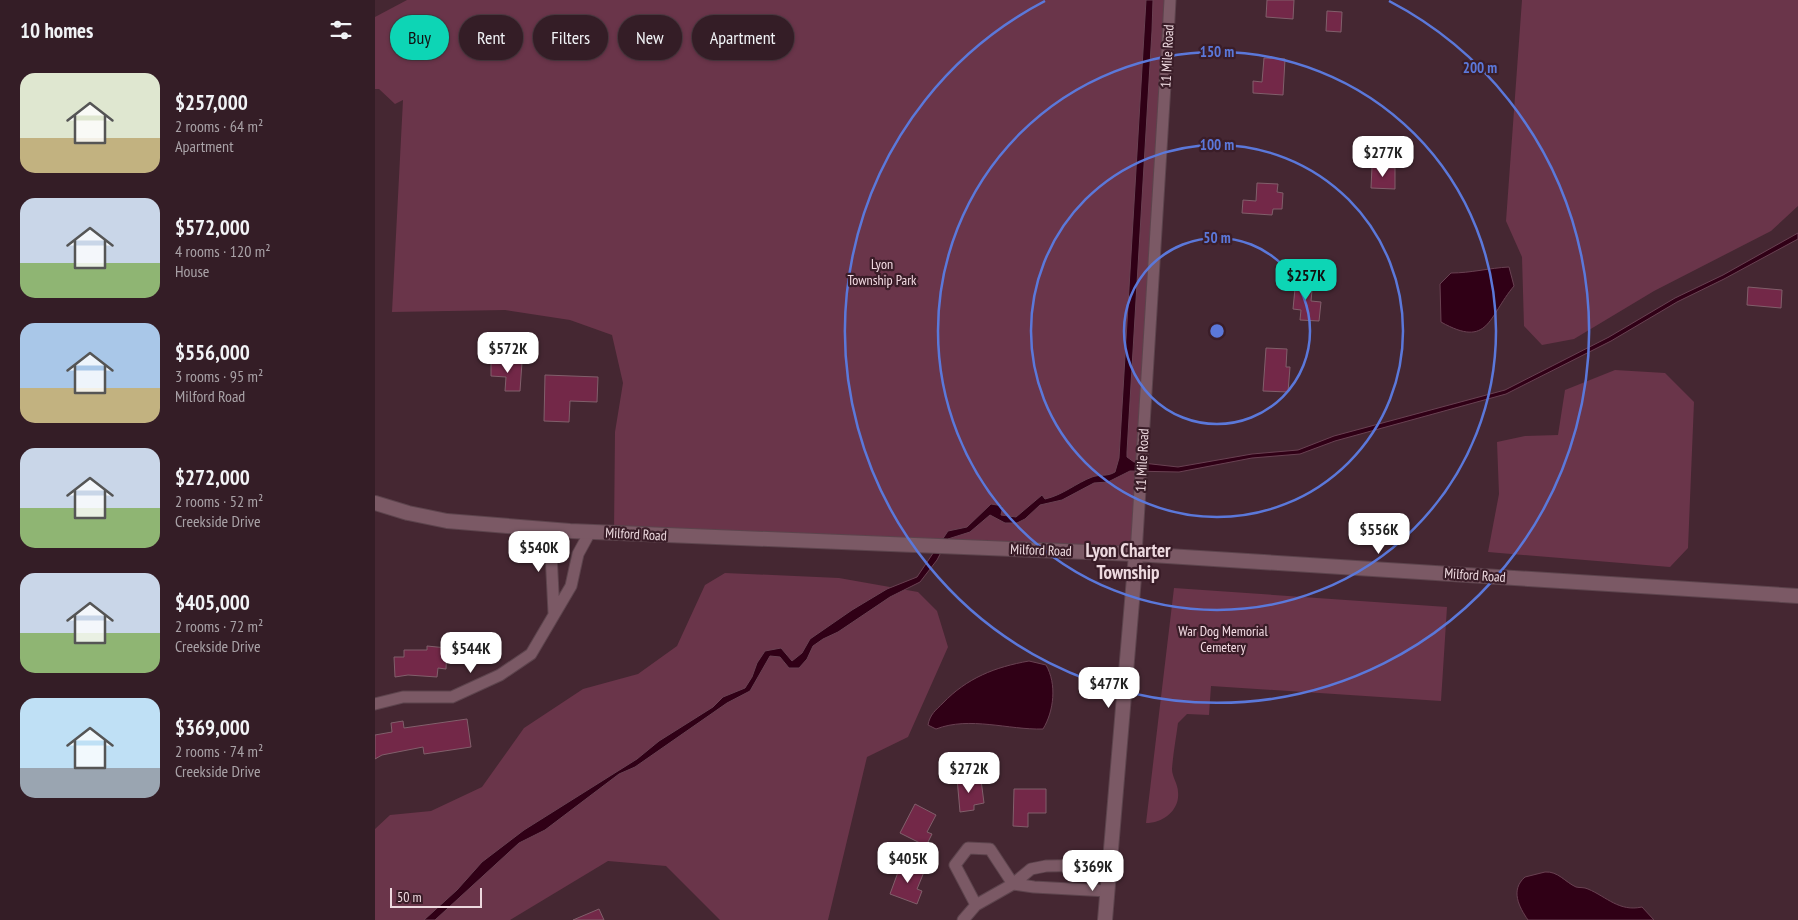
<!DOCTYPE html>
<meta charset="utf-8">
<style>
:root{--surface:#341d26;--page:#3f2a32;--text:#f1f3f6;--muted:#a9a2a7;--line:#4e3b43;--accent:#0dd5b5}
body{margin:0;font-family:"PT Sans Narrow",sans-serif;background:var(--page);color:var(--text);height:100vh;display:flex;flex-direction:column;font-size:19px;white-space:nowrap}
*{box-sizing:border-box;margin:0}
p{font-size:16px;color:var(--muted)}
.icon{flex:none;width:28px;height:28px;fill:none;stroke:currentColor;stroke-width:2;stroke-linecap:round;stroke-linejoin:round}
.map{position:relative;flex:1;overflow:hidden}
.details{display:flex;flex-direction:column;background:var(--surface);width:375px}
.details>*{flex:none}
.top-card{position:absolute;left:15px;top:15px;width:475px;height:45px;display:flex;gap:10px}
.scale{position:absolute;left:15px;bottom:12px;width:92px;box-sizing:border-box;padding-left:5px;border:2px solid #edd9df;border-top:0;font-size:14px;line-height:18px;white-space:nowrap;color:#edd9df;-webkit-text-stroke:4px #3a1d28;paint-order:stroke}
.price{position:absolute;translate:-50% -42px;padding:0 11px;border-radius:10px;background:#fff;color:#222;font-size:16px;line-height:32px;filter:drop-shadow(0 1px 2px #0008)}
.price::after{content:'';position:absolute;left:50%;top:30px;width:15px;height:11px;margin-left:-8px;background:inherit;clip-path:polygon(0 0,100% 0,50% 100%)}
.price.on{background:var(--accent);color:#111}
ul{padding:0;list-style:none}
li{display:flex;align-items:center;gap:15px;height:125px;padding:0 20px}
li span{display:grid;place-items:center;flex:none;width:140px;height:100px;border-radius:15px;color:#555}
li>.icon{margin-inline-start:auto}
span .icon{width:60px;height:60px;fill:#fffc;stroke-width:1}
li b{font-size:21px}
h2{display:flex;justify-content:space-between;align-items:center;height:60px;padding:0 20px;font-size:21px}
.pill{padding:0 18px;border-radius:22px;background:var(--surface);box-shadow:0 1px 4px #0004,0 0 0 1px var(--line);font-size:18px;line-height:45px}
.pill.on{background:var(--accent);color:#111}
main{display:flex;flex:1;min-height:0}
.map>svg:first-child{display:block}
.green{fill:#6a354a}
.water{fill:#300016;stroke:#694152}
.building{fill:#732848;stroke:#815f6b}
.lines{fill:none;stroke-linecap:round;stroke-linejoin:round}
.minor-casing{stroke:#5d444d;stroke-width:13}
.tertiary-casing{stroke:#5d444d;stroke-width:16}
.minor{stroke:#7b5965;stroke-width:11}
.tertiary{stroke:#7b5965;stroke-width:14}
.ring{fill:none;stroke:#5b78da;stroke-width:2.5}
.labels{text-anchor:middle;dominant-baseline:central;stroke-width:4.5;stroke-linejoin:round;paint-order:stroke}
.street-label{font-size:14px;fill:#edd9df;stroke:#3a1d28}
.park-label{font-size:14px;fill:#f3dbe3;stroke:#3a1d28}
.district-label{font-size:19px;font-weight:bold;fill:#edd9df;stroke:#3a1d28}
.centre{fill:#5b78da;stroke:#3a1d28;stroke-width:2.5}
.ring-label{font-size:15px;text-anchor:middle;font-weight:bold;fill:#5b78da;stroke:#3a1d28;stroke-width:4.5;stroke-linejoin:round;paint-order:stroke}
</style>
<main>
<section class="details">
<h2>10 homes<svg class="icon" aria-label="filters" viewBox="0 0 24 24"><path d="M4 7h16M4 17h16"/><circle cx="9" cy="7" r="2"/><circle cx="15" cy="17" r="2"/></svg></h2>
<ul>
<li><span style="background:linear-gradient(#dfe7d0 65%,#c2b280 0)"><svg class="icon" aria-label="home" viewBox="0 0 24 24"><path d="M3 11l9-7 9 7M6 9v11h12V9"/></svg></span><div><b>$257,000</b><p>2 rooms · 64 m²</p><p>Apartment</p></div></li>
<li><span style="background:linear-gradient(#c9d6e8 65%,#8fb573 0)"><svg class="icon" aria-label="home" viewBox="0 0 24 24"><path d="M3 11l9-7 9 7M6 9v11h12V9"/></svg></span><div><b>$572,000</b><p>4 rooms · 120 m²</p><p>House</p></div></li>
<li><span style="background:linear-gradient(#a9c7e8 65%,#c2b280 0)"><svg class="icon" aria-label="home" viewBox="0 0 24 24"><path d="M3 11l9-7 9 7M6 9v11h12V9"/></svg></span><div><b>$556,000</b><p>3 rooms · 95 m²</p><p>Milford Road</p></div></li>
<li><span style="background:linear-gradient(#c9d6e8 60%,#8fb573 0)"><svg class="icon" aria-label="home" viewBox="0 0 24 24"><path d="M3 11l9-7 9 7M6 9v11h12V9"/></svg></span><div><b>$272,000</b><p>2 rooms · 52 m²</p><p>Creekside Drive</p></div></li>
<li><span style="background:linear-gradient(#c9d6e8 60%,#8fb573 0)"><svg class="icon" aria-label="home" viewBox="0 0 24 24"><path d="M3 11l9-7 9 7M6 9v11h12V9"/></svg></span><div><b>$405,000</b><p>2 rooms · 72 m²</p><p>Creekside Drive</p></div></li>
<li><span style="background:linear-gradient(#bfe0f5 70%,#9aa5b1 0)"><svg class="icon" aria-label="home" viewBox="0 0 24 24"><path d="M3 11l9-7 9 7M6 9v11h12V9"/></svg></span><div><b>$369,000</b><p>2 rooms · 74 m²</p><p>Creekside Drive</p></div></li>
</ul>
</section>
<div class="map">
<svg width="1423" height="920" viewBox="0 0 1423 920">
<rect width="100%" height="100%" fill="#452732"/>
<!-- green -->
<path class="green" d="M 32,0 L 795,0 L 761,554 L 239,533 L 240,432 L 248,383 L 237,335 L 195,320 L 130,310 L 17,312 L 28,100 L 20,104 L 4,89 L 0,89 L 0,17 Z
M 1147,0 L 1423,0 L 1423,206 L 1396,231 L 1279,291 L 1199,339 L 1167,345 L 1149,326 L 1147,257 L 1131,221 Z
M 1240,370 L 1290,373 L 1319,402 L 1313,548 L 1295,567 L 1113,552 L 1124,494 L 1122,442 L 1150,436 L 1183,435 L 1190,390 Z
M 350,573 L 464,578 L 543,592 L 562,611 L 573,647 L 533,737 L 492,757 L 453,920 L 345,920 L 291,866 L 233,861 L 135,920 L 0,920 L 0,829 L 15,815 L 56,811 L 107,787 L 149,728 L 208,689 L 263,674 L 302,646 L 330,585 Z
M 799,588 L 1072,607 L 1066,701 L 836,686 L 834,715 L 812,714 L 803,723 C 801,738 798,754 797,769 C 797,777 803,784 803,792 C 805,810 788,823 771,823 Z"/>
<!-- water -->
<path class="water" d="M 771,0 L 778,0 L 777,31 L 752,452 L 752,457 L 759,462 L 803,467 L 877,454 L 923,450 L 959,436 L 1130,390 L 1234,337 L 1300,298 L 1348,275 L 1423,233 L 1423,239 L 1349,279 L 1302,302 L 1236,341 L 1131,394 L 960,441 L 925,454 L 877,458 L 804,472 L 755,471 L 733,482 L 719,483 L 687,500 L 665,505 L 650,519 L 642,523 L 630,523 L 615,515 L 595,532 L 573,539 L 562,560 L 545,582 L 515,597 L 463,632 L 448,639 L 438,646 L 432,659 L 424,668 L 414,668 L 405,657 L 395,656 L 375,691 L 352,703 L 260,767 L 244,774 L 170,830 L 144,843 L 60,920 L 49,920 L 82,890 L 107,862 L 149,830 L 262,759 L 284,741 L 338,707 L 348,697 L 370,688 L 377,677 L 382,663 L 390,651 L 406,648 L 417,661 L 427,653 L 435,639 L 477,610 L 512,589 L 542,577 L 573,531 L 592,527 L 616,504 L 628,506 L 626,515 L 641,517 L 667,495 L 670,499 C 688,495 701,483 717,477 C 725,474 732,477 740,472 L 744,458 Z
M 1134,267 L 1139,286 C 1113,317 1114,349 1066,322 L 1065,284 L 1076,273 C 1096,273 1114,268 1134,267 Z
M 654,661 L 671,665 C 682,684 679,711 668,729 C 633,730 595,716 561,729 L 553,725 C 555,714 561,710 568,703 C 592,678 620,667 654,661 Z
M 1170,872 C 1183,871 1190,882 1201,887 C 1205,888 1209,887 1213,889 C 1232,897 1244,912 1267,907 L 1279,920 L 1153,920 C 1144,907 1135,890 1150,877 Z"/>
<!-- building -->
<path class="building" d="M 892,0 L 919,0 L 918,19 L 891,17 Z
M 952,11 L 967,12 L 966,32 L 951,31 Z
M 889,58 L 910,59 L 908,95 L 878,93 L 878,81 L 887,82 Z
M 997,167 L 1020,168 L 1020,189 L 996,188 Z
M 882,183 L 903,184 L 902,192 L 908,193 L 907,209 L 898,209 L 897,215 L 867,213 L 868,200 L 881,201 Z
M 921,278 L 938,280 L 936,301 L 946,302 L 944,321 L 925,320 L 926,310 L 918,309 Z
M 1373,287 L 1407,290 L 1406,308 L 1372,305 Z
M 891,348 L 912,349 L 911,367 L 915,367 L 913,392 L 888,391 Z
M 116,361 L 147,362 L 145,391 L 130,391 L 131,377 L 116,376 Z
M 170,375 L 223,377 L 222,402 L 195,401 L 194,422 L 169,421 Z
M 52,646 L 72,648 L 71,669 L 63,668 L 62,677 L 33,675 L 20,677 L 19,657 L 29,657 L 29,650 L 52,650 Z
M 92,719 L 96,747 L 49,754 L 48,747 L 7,755 L 0,759 L 0,735 L 17,732 L 16,723 L 28,721 L 29,728 Z
M 594,777 L 594,782 L 606,780 L 609,803 L 599,805 L 599,810 L 585,812 L 582,778 Z
M 639,789 L 671,789 L 671,813 L 653,813 L 653,827 L 638,826 Z
M 540,804 L 561,815 L 552,832 L 557,834 L 551,846 L 525,833 Z
M 526,864 L 549,872 L 542,889 L 547,891 L 542,904 L 515,894 Z
M 224,909 L 229,920 L 198,920 Z"/>
<g class="lines">
<defs>
<path id="minor" d="M 169,529 L 176,553 L 179,613
M 761,554 C 774,370 785,185 795,0
M 0,704 L 28,697 L 77,697 L 125,675 L 156,654 L 196,586 L 203,554 L 215,532
M 601,905 L 580,865 L 593,848 L 615,849 L 638,884 L 659,887 L 732,891
M 588,920 L 601,905 L 638,884 L 656,869 L 671,866 L 734,865"/>
<path id="tertiary" d="M 0,503 L 33,513 L 72,521 L 195,531 L 761,554 L 1423,596
M 730,920 L 761,554"/>
</defs>
<!-- minor casing -->
<use href="#minor" class="minor-casing"/>
<!-- tertiary casing -->
<use href="#tertiary" class="tertiary-casing"/>
<!-- minor -->
<use href="#minor" class="minor"/>
<!-- tertiary -->
<use href="#tertiary" class="tertiary"/>
</g>
<!-- distance rings -->
<g class="ring">
<circle cx="842" cy="331" r="93"/>
<circle cx="842" cy="331" r="186"/>
<circle cx="842" cy="331" r="279"/>
<path d="M1014 1A372 372 0 1 1 670 1"/>
</g>
<g class="labels">
<!-- street labels -->
<g class="street-label">
<text transform="translate(792 56) rotate(-87)">11 Mile Road</text>
<text transform="translate(767 460) rotate(-87)">11 Mile Road</text>
<text transform="translate(261 534) rotate(3)">Milford Road</text>
<text transform="translate(666 550) rotate(2)">Milford Road</text>
<text transform="translate(1100 575) rotate(4)">Milford Road</text>
</g>
<!-- park labels -->
<g class="park-label">
<text x="507" y="264">Lyon<tspan x="507" dy="16">Township Park</tspan></text>
<text x="848" y="631">War Dog Memorial<tspan x="848" dy="16">Cemetery</tspan></text>
</g>
<!-- district labels -->
<g class="district-label">
<text x="753" y="550">Lyon Charter<tspan x="753" dy="22">Township</tspan></text>
</g>
</g>
<circle cx="842" cy="331" r="8" class="centre"/>
<g class="ring-label">
<text x="842" y="57">150 m</text>
<text x="1105" y="73">200 m</text>
<text x="842" y="150">100 m</text>
<text x="842" y="243">50 m</text>
</g>
</svg>
<div class="scale">50 m</div>
<b class="price" style="left:1008px;top:178px">$277K</b>
<b class="price on" style="left:931px;top:301px">$257K</b>
<b class="price" style="left:133px;top:374px">$572K</b>
<b class="price" style="left:1004px;top:555px">$556K</b>
<b class="price" style="left:164px;top:573px">$540K</b>
<b class="price" style="left:96px;top:674px">$544K</b>
<b class="price" style="left:734px;top:709px">$477K</b>
<b class="price" style="left:594px;top:794px">$272K</b>
<b class="price" style="left:533px;top:884px">$405K</b>
<b class="price" style="left:718px;top:892px">$369K</b>
<div class="top-card">
<a class="pill on">Buy</a>
<a class="pill">Rent</a>
<a class="pill">Filters</a>
<a class="pill">New</a>
<a class="pill">Apartment</a>
</div>
</div>
</main>
